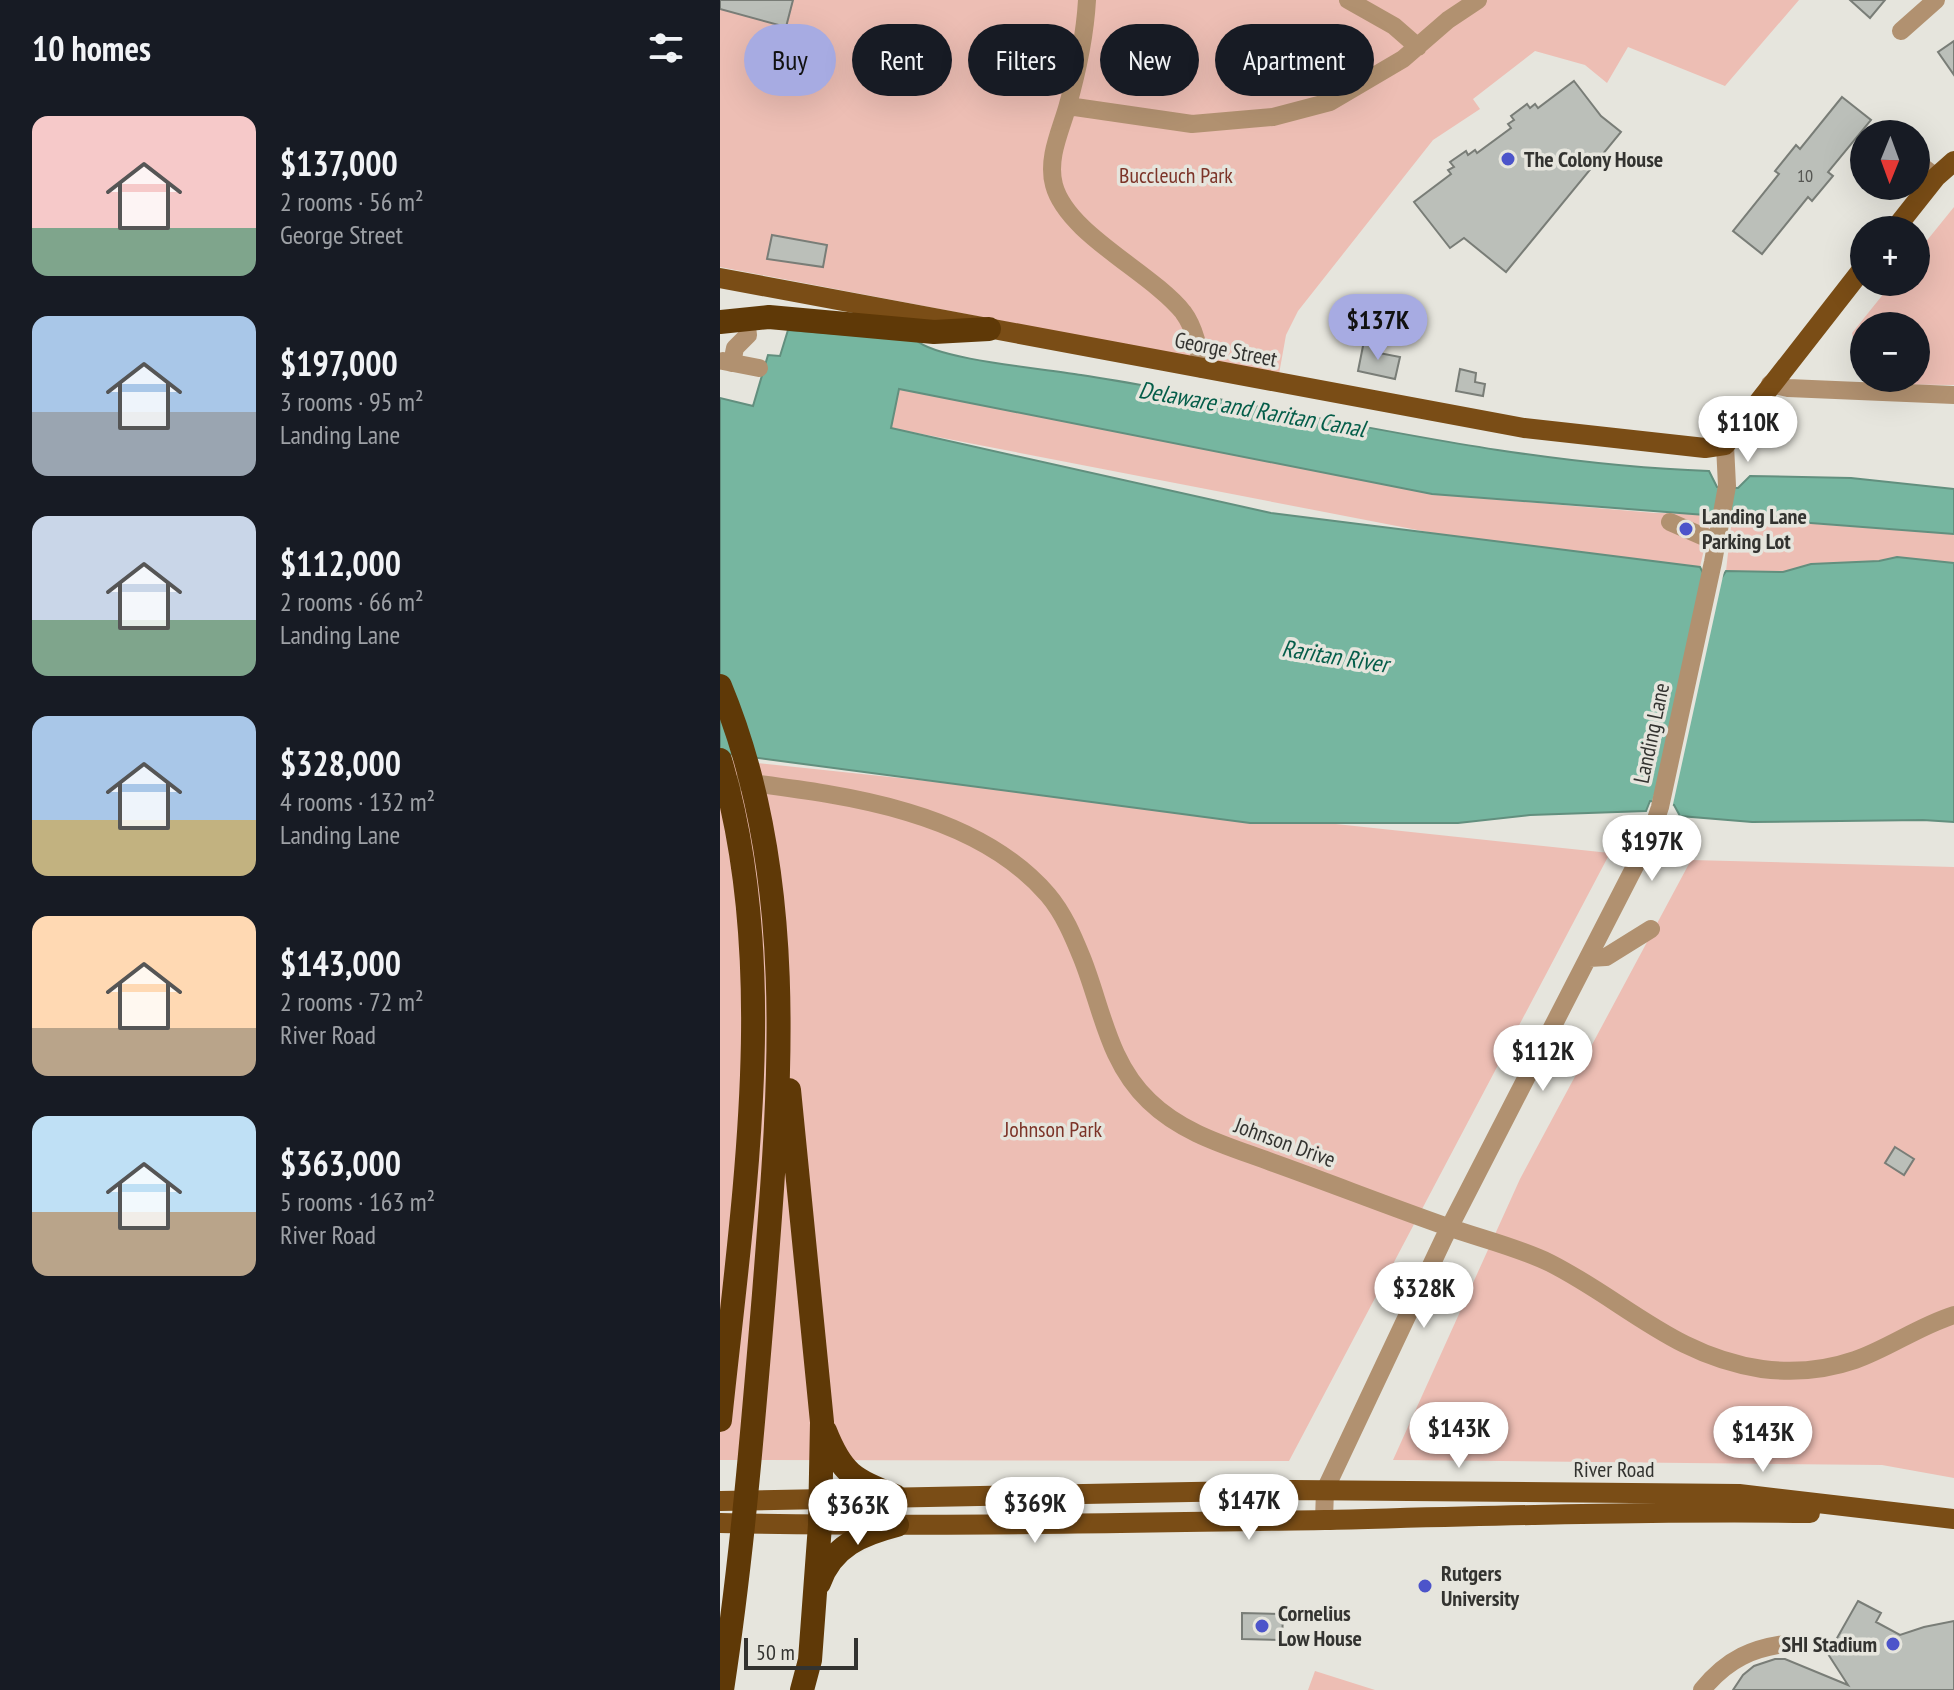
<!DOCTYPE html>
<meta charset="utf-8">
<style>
:root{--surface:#171b24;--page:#20242c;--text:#f1f3f6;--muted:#9ea1a6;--accent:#a7abe2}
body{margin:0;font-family:"PT Sans Narrow",sans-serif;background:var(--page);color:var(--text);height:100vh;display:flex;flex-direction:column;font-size:30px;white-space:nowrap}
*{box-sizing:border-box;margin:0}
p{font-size:26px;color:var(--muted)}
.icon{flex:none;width:44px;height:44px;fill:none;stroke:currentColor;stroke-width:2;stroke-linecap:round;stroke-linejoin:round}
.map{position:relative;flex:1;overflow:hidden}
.sheet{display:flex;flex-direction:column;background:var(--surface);width:720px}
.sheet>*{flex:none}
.banner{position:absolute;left:24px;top:24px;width:760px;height:72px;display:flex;gap:16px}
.needle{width:52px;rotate:181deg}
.tools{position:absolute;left:1130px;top:120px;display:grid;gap:16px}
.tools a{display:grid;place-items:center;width:80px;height:80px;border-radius:50%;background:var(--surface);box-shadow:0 8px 32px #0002;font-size:40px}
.scale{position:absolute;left:24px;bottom:20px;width:114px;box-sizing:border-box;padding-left:8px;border:4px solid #333330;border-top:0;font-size:22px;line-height:28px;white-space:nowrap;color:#333330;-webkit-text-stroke:6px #e6e5dd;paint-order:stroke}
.price{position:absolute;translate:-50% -68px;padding:0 18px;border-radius:28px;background:#fff;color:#222;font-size:26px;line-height:52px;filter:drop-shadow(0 2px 4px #0008)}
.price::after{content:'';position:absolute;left:50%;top:48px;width:24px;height:18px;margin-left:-12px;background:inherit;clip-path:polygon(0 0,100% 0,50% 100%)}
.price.current{background:var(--accent);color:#111}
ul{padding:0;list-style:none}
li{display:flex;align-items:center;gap:24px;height:200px;padding:0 32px}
li span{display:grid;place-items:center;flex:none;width:224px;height:160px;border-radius:16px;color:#555}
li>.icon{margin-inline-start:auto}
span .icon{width:96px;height:96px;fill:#fffc;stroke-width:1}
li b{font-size:34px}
h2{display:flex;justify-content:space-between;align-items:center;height:96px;padding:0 32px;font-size:34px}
.tag{padding:0 28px;border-radius:36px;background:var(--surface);box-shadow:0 8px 32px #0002;font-size:28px;line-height:72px}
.tag.current{background:var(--accent);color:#111}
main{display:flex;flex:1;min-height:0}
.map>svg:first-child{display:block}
.green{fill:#edbeb4;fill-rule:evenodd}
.water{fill:#76b6a0;stroke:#628f7e;stroke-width:2}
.pier{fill:#e6e5dd}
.building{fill:#bbbfb9;stroke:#797d77;stroke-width:2}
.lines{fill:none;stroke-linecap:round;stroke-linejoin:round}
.minor{stroke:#b19170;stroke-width:18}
.major{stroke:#7a4d16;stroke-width:20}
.highway{stroke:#5f3907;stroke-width:24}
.poi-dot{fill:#4c54ca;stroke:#e6e5dd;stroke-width:3}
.labels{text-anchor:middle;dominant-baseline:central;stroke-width:7;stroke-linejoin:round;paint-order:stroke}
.number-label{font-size:18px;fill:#555652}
.poi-label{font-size:22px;font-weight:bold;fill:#333330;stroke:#e6e5dd;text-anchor:start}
.park-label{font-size:22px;fill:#7c3428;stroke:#e6e5dd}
.street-label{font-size:22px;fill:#333330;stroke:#e6e5dd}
.water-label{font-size:24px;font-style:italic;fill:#045d49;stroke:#e6e5dd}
</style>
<main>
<section class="sheet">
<h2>10 homes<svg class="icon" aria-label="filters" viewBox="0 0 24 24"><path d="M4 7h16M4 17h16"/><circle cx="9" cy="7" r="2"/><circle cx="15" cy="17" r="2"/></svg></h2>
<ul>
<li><span style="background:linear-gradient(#f6c9c9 70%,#7fa58c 0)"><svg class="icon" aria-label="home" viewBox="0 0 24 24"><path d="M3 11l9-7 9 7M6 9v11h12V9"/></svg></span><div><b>$137,000</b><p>2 rooms · 56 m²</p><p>George Street</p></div></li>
<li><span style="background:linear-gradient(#a9c7e8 60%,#9aa5b1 0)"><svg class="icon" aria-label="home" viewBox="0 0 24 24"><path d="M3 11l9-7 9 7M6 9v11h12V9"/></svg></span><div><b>$197,000</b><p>3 rooms · 95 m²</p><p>Landing Lane</p></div></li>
<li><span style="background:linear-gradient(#c9d6e8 65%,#7fa58c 0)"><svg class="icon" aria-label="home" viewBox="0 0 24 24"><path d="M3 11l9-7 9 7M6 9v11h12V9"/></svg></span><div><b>$112,000</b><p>2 rooms · 66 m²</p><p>Landing Lane</p></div></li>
<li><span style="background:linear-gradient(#a9c7e8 65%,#c2b280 0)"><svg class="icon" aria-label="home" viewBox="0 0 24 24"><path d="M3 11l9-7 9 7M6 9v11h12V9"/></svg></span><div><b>$328,000</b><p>4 rooms · 132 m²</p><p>Landing Lane</p></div></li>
<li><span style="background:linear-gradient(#ffd9b3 70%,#b9a48a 0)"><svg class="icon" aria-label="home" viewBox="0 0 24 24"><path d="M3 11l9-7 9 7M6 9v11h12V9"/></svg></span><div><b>$143,000</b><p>2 rooms · 72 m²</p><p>River Road</p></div></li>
<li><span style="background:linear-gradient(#bfe0f5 60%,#b9a48a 0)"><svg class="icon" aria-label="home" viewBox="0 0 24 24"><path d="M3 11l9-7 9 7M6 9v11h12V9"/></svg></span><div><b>$363,000</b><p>5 rooms · 163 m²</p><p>River Road</p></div></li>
</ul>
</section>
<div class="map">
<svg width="1234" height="1690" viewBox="0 0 1234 1690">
<rect width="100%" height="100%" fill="#e6e5dd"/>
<!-- green -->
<path class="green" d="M 0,0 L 1079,0 L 1005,86 L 908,47 L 887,83 L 865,65 L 815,51 L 753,99 L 760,109 L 713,140 L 578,311 L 566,335 L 559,374 L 0,267 Z
M 1234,207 L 1234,385 L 1144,384 L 1132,333 L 1173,282 L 1196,282 L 1196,254 ZM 1144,326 L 1196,326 L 1196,378 L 1144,378 Z
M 179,389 L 712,494 L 935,513 L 992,514 L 980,567 L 749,540 L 171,428 Z
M 1012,518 L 1234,534 L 1234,563 L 1177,557 L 1159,561 L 1091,564 L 1063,572 L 1006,571 Z
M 0,759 L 890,853 L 569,1461 L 0,1460 Z
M 971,860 L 1234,867 L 1234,1478 L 1162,1465 L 673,1460 L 800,1179 Z
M 595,1671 L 655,1690 L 588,1690 Z"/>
<!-- water -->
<path class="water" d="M 68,330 L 196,340 C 217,360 327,369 361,375 C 569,407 778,464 989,471 L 997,487 L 1018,488 L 1030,476 L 1131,478 L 1234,489 L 1234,534 L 712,494 L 179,389 L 171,428 L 551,513 L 980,567 L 985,577 L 1001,579 L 1006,571 L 1063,572 L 1091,564 L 1159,561 L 1177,557 L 1234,563 L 1234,822 L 1203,820 L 1032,822 L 960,816 L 954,805 L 930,801 L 926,811 L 810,815 L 738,823 L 530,823 L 0,753 L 0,398 L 33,406 L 48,355 L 60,356 Z"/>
<!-- pier -->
<path class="pier" d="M 1005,567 L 952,809 L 931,805 L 999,575 Z"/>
<!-- building -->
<path class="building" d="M 0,0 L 73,0 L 66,27 L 0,9 Z
M 1130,0 L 1165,0 L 1150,18 Z
M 1234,41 L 1234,75 L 1218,52 Z
M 854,81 L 881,116 L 901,132 L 786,272 L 744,238 L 730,248 L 694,202 L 731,174 L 728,170 L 734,167 L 730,162 L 746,151 L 748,155 L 755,150 L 757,153 L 791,128 L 788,124 L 794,120 L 791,116 L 807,104 L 810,108 L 815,104 L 818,108 Z
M 1122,97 L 1151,120 L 1108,172 L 1113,176 L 1092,201 L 1088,197 L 1042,254 L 1013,231 L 1059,174 L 1055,171 L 1076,145 L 1080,149 Z
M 52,235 L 107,245 L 103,267 L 47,259 Z
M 644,341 L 661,344 L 659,353 L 680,357 L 675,379 L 638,371 Z
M 740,369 L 756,373 L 755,382 L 765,384 L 763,396 L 736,391 Z
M 1175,1147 L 1194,1159 L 1184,1175 L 1165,1163 Z
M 1138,1601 L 1161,1613 L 1156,1622 L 1180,1635 L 1204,1627 L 1234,1621 L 1234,1690 L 1013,1690 L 1023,1675 L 1034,1666 L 1055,1659 L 1065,1659 L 1128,1685 L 1108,1654 Z
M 522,1613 L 563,1614 L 562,1640 L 522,1639 Z"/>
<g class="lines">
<!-- minor -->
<path class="minor" d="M 367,0 C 365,36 357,73 347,108 C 340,132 327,159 334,185 C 347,234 431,272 463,312 C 475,328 479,350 482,369
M 628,0 L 674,26 L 698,47
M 1181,31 L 1216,0
M 348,106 L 472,124 L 553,117 L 610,102 L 683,59 L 728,20 L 758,0
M 1196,162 L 1216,177
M 3,361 L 39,368
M 12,363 L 15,348 L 28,335 L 26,319
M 1050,384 L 1068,388 L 1234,395
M 950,522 L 982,536 L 997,540
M 23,782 C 125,795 256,811 328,895 C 344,914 353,936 362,958 C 382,1008 388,1062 429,1101 C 463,1134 508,1146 551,1162 C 610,1183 668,1206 728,1227 C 762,1239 797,1247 830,1263 C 905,1301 954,1356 1042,1369 C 1073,1373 1106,1370 1135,1360 C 1169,1348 1199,1326 1234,1315
M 869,958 L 886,957 L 931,929
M 604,1520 L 605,1490 L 724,1238 L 930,837 L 940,807 L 993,562 L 1007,486 L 1005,445
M 982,1690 C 1007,1659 1033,1647 1073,1643"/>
<!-- major -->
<path class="major" d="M 1174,230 L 1216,177 L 1234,161
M 0,278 L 804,428 L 985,448 L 1005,445 L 1144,267
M 0,1501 L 572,1490 L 1019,1494 L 1234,1519
M 0,1523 C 202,1527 404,1523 605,1520 C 767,1516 928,1511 1090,1513"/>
<!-- highway -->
<path class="highway" d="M 0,322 L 49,317 L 214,332 L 269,329
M 0,686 C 80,878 60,1092 44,1294 C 33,1426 22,1559 2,1690
M 0,760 C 62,967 22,1207 0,1420
M 69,1090 L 102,1422 L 100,1525 L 90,1660 L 82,1690
M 105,1431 C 122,1474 133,1479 175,1496
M 99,1583 C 112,1546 142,1534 177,1525"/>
</g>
<!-- markers -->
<g class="poi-dot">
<circle cx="788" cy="159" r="8"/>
<circle cx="966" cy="529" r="8"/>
<circle cx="705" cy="1586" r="8"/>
<circle cx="542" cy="1626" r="8"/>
<circle cx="1173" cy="1644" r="8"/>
</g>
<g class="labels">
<!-- number labels -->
<g class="number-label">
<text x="1085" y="175">10</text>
</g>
<!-- poi labels -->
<g class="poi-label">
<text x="804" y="159">The Colony House</text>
<text x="982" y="516">Landing Lane<tspan x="982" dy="25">Parking Lot</tspan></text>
<text x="721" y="1573">Rutgers<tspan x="721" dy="25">University</tspan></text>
<text x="558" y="1613">Cornelius<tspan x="558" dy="25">Low House</tspan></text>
<text x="1157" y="1644" text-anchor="end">SHI Stadium</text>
</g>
<!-- park labels -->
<g class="park-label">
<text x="456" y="175">Buccleuch Park</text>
<text x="333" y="1129">Johnson Park</text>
</g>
<!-- street labels -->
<g class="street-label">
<text transform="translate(506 349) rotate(11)">George Street</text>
<text transform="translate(931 733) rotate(-78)">Landing Lane</text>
<text transform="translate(565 1142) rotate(20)">Johnson Drive</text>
<text x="894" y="1469">River Road</text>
</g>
<!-- water labels -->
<g class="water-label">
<text transform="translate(532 409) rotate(10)">Delaware and Raritan Canal</text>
<text transform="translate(615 656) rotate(9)">Raritan River</text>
</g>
</g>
</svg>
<div class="tools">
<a><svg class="needle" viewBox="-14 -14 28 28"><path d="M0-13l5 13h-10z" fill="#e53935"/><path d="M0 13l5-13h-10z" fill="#9ea1a6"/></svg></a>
<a>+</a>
<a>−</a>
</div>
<div class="scale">50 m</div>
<b class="price current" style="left:658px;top:362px">$137K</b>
<b class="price" style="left:1028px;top:464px">$110K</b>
<b class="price" style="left:932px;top:883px">$197K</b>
<b class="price" style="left:823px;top:1093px">$112K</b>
<b class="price" style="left:704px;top:1330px">$328K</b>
<b class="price" style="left:739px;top:1470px">$143K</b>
<b class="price" style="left:1043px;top:1474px">$143K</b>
<b class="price" style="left:529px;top:1542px">$147K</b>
<b class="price" style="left:315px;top:1545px">$369K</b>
<b class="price" style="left:138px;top:1547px">$363K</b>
<div class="banner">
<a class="tag current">Buy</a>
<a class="tag">Rent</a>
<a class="tag">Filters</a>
<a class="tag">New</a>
<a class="tag">Apartment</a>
</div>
</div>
</main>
